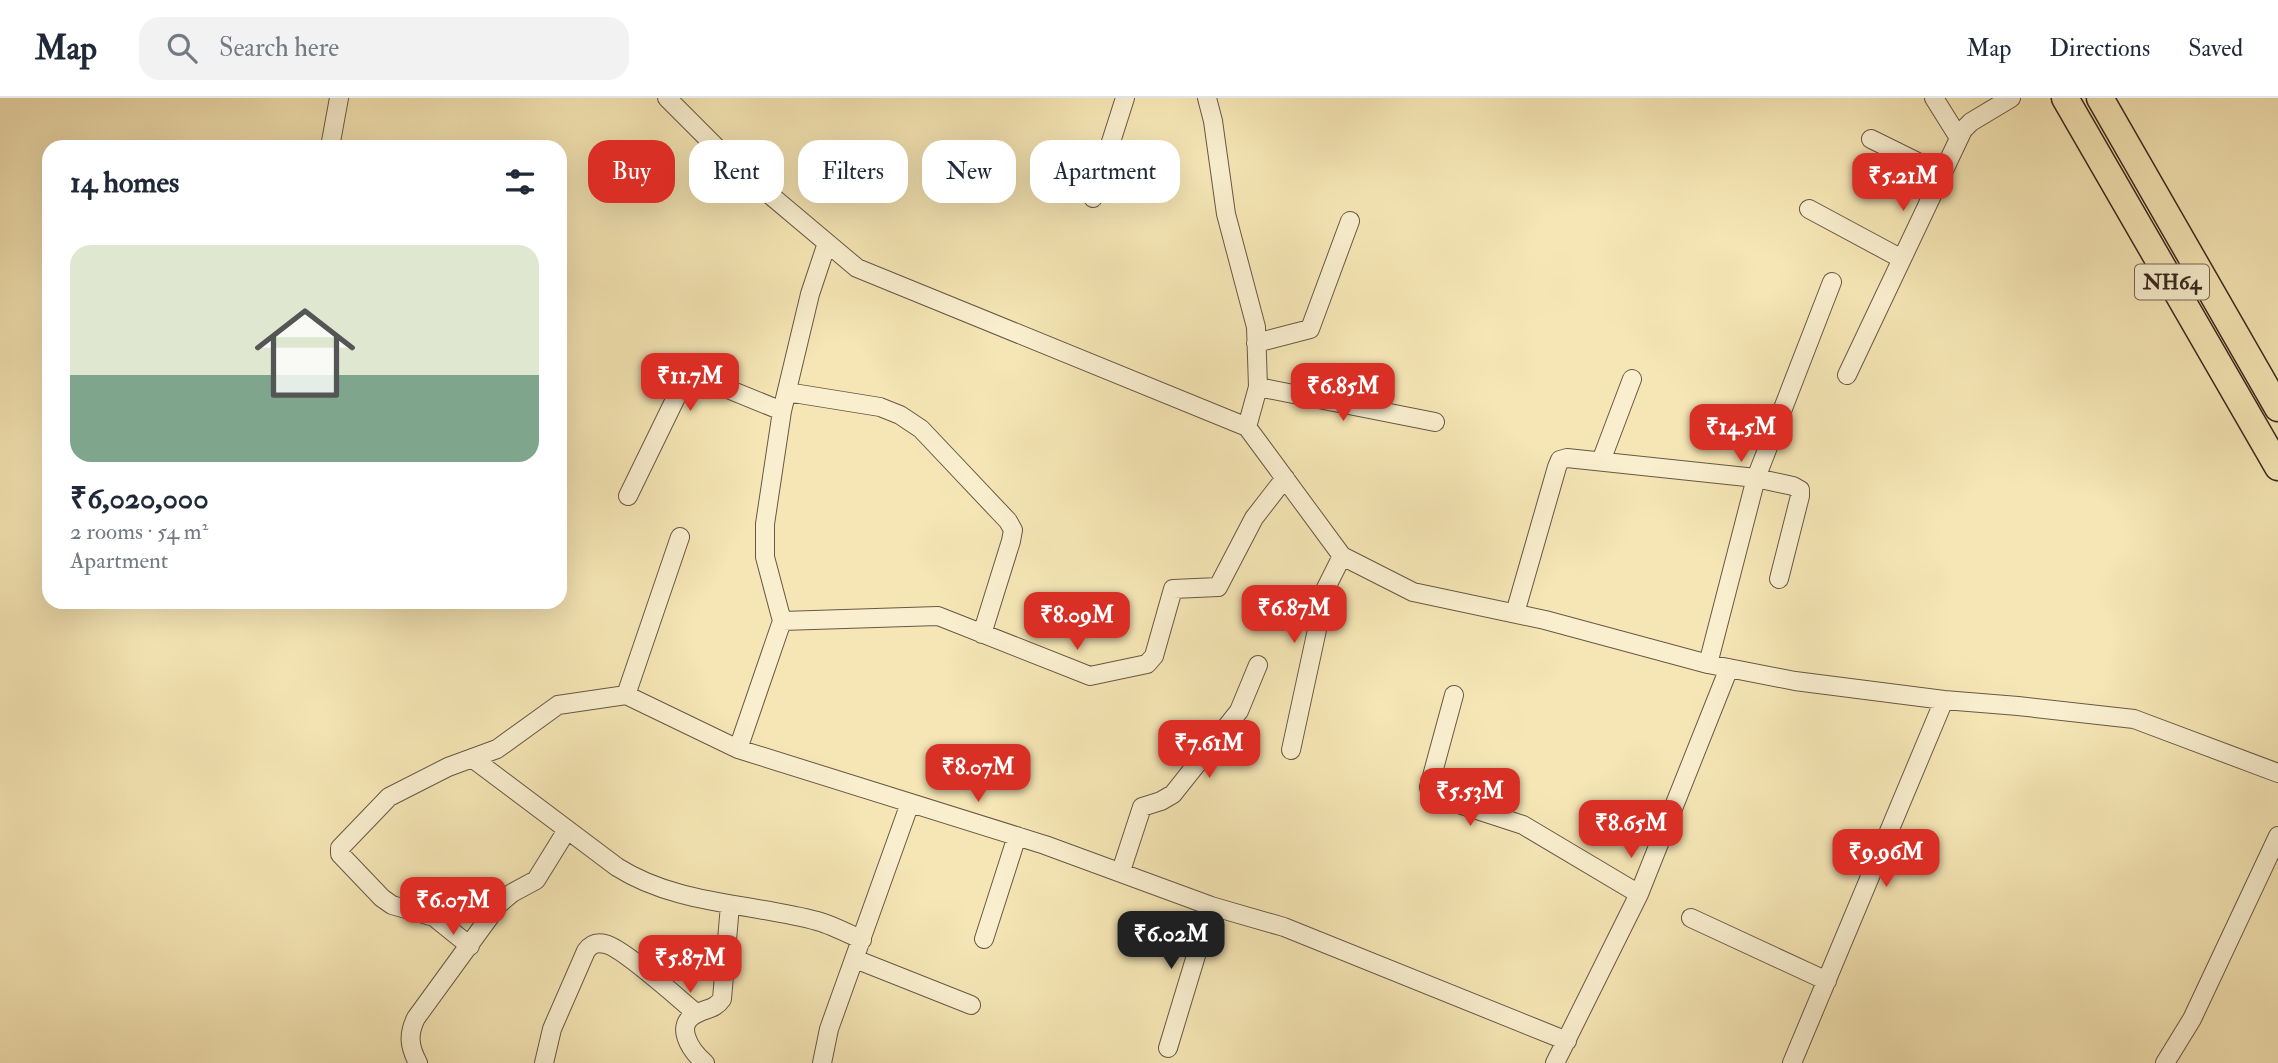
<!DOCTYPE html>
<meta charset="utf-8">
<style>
:root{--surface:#fff;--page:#f2f2f3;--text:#1f2937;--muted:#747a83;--line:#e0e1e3;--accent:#d93025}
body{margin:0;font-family:"IM FELL Double Pica",serif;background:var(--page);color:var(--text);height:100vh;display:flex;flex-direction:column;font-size:26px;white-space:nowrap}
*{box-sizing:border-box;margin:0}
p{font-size:23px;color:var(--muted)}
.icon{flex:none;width:38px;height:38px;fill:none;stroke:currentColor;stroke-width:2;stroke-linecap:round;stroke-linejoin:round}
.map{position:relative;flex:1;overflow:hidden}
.panel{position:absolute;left:42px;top:42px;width:525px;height:469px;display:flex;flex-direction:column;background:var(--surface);border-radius:21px;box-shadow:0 7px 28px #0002}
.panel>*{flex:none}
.top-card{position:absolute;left:588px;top:42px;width:665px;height:63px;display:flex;gap:14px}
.price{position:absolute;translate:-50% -60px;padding:0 16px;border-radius:14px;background:var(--accent);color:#fff;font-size:23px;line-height:46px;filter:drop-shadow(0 2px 4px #0008)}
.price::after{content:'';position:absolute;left:50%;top:42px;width:21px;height:16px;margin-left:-10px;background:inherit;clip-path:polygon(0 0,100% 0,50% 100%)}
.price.on{background:#222;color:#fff}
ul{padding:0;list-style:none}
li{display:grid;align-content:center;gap:14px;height:371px;padding:0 28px}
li+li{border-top:2px solid var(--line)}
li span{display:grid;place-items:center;height:217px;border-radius:21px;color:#555}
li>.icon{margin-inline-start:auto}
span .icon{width:126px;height:126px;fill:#fffc;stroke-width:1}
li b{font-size:30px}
h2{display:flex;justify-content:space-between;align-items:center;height:84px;padding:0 28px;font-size:30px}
.chip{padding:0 24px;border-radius:21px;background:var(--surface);box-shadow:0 7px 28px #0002;font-size:24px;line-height:63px}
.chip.on{background:var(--accent);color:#fff}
header{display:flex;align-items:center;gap:42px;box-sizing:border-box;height:98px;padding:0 35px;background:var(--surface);border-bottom:2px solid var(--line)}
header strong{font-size:33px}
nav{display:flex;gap:38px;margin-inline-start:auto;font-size:24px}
.search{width:490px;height:63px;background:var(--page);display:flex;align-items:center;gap:18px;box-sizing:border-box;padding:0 24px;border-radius:21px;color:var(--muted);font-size:26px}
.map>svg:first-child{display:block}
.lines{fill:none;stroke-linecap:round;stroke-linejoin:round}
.minor-casing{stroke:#685844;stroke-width:20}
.highway-casing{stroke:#39291e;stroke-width:29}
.minor{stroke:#f9efcf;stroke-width:18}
.highway{stroke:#f6e6b5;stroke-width:26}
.labels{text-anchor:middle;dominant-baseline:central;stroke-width:6;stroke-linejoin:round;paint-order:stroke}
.shield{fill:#f9efcf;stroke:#736453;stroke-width:2}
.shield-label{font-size:21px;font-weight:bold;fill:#39291e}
</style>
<header>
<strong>Map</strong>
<div class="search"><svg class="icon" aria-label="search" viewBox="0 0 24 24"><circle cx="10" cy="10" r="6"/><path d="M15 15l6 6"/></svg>Search here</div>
<nav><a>Map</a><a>Directions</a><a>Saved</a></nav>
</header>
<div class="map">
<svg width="2278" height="965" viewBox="0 0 2278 965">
<rect width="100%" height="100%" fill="#f6e6b5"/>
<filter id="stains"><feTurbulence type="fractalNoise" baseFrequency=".00286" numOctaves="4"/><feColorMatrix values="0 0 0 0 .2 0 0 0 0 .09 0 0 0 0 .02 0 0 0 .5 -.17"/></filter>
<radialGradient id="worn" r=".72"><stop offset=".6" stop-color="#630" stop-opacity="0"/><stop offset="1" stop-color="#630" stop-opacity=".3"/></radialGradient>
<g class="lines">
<defs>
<path id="minor" d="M 667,0 L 731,64 L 857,170 L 1247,329 L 1342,458 L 1413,494 L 1545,522 L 1708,566 L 1795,583 L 1944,602 L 2018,608 L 2134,621 L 2278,675
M 1207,0 L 1213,23 L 1226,116 L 1256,229 L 1258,289 L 1247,329
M 1934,0 L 1959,40
M 1871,41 L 1942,76
M 330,49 L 339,0
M 1093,100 L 1125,0
M 1809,111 L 1902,161
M 1256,245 L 1310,231 L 1350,123
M 1847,277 L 1963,32 L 1971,24 L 2011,0
M 1258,289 L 1435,324
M 787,294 L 880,309 L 900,317 L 921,331 L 1008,423 L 1013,432 L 1011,443 L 982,536
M 1601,363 L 1632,281
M 628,398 L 685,281 L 691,276 L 782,313
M 1515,515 L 1557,369 L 1560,362 L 1567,360 L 1756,380 L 1793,388 L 1800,392 L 1800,398 L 1779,481
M 782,523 L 938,518 L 1090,578 L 1147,566 L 1154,558 L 1173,491 L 1218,489 L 1254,420 L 1285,380
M 1708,566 L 1756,380 L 1832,184
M 626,597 L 680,439
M 1454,597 L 1429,689 L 1431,697 L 1523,727 L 1639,796
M 738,651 L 782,523 L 765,459 L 765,426 L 782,313 L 810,196 L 827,145
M 1291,652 L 1326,490 L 1342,458
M 472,660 L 617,769 C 677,807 750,805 817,823 C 832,827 847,835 862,842
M 1121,773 L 1142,709 L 1161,703 L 1173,696 L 1239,613 L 1258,567
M 1691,820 L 1827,883
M 984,841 L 1017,738
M 470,848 L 434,819 L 392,807 L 382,800 L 340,756 L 340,750 L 389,699 L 448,669 L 497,651 L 558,607 L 626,597 L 738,651 L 1045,747 L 1211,808 L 1284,829 L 1567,943
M 855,861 L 971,907
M 1168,950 L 1211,808
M 418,965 C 409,948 408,936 416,920 L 499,806 L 512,795 L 536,782 L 567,732
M 544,965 L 552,931 L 586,853 C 591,846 597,844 605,846 C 622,849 679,901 696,915
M 705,965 C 691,953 672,926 698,915 C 708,910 715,911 722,901 L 730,807
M 822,965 L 829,931 L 910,705
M 1555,965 L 1639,796 L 1729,570
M 1792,965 L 1944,602
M 2165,965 L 2192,921 L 2278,738"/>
<path id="highway" d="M 2065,0 L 2278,369
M 2100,0 L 2278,310"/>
</defs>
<!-- minor casing -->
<use href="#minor" class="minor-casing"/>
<!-- highway casing -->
<use href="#highway" class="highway-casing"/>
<!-- minor -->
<use href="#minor" class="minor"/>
<!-- highway -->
<use href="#highway" class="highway"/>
</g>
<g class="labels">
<!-- shield labels -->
<rect class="shield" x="2135" y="166.5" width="74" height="35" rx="5"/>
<g class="shield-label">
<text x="2172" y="184">NH64</text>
</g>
</g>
<rect width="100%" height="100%" filter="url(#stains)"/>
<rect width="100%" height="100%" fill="url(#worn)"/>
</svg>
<b class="price" style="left:1903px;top:115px">₹5.21M</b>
<b class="price" style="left:690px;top:315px">₹11.7M</b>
<b class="price" style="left:1343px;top:325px">₹6.85M</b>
<b class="price" style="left:1741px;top:366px">₹14.5M</b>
<b class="price" style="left:1294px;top:547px">₹6.87M</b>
<b class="price" style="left:1077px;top:554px">₹8.09M</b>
<b class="price" style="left:1209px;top:682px">₹7.61M</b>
<b class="price" style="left:978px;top:706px">₹8.07M</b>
<b class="price" style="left:1470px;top:730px">₹5.53M</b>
<b class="price" style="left:1631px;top:762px">₹8.65M</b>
<b class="price" style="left:1886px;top:791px">₹9.96M</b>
<b class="price" style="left:453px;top:839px">₹6.07M</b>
<b class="price on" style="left:1171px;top:873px">₹6.02M</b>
<b class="price" style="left:690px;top:897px">₹5.87M</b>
<div class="top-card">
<a class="chip on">Buy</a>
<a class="chip">Rent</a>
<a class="chip">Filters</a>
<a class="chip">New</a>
<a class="chip">Apartment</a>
</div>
<section class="panel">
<h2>14 homes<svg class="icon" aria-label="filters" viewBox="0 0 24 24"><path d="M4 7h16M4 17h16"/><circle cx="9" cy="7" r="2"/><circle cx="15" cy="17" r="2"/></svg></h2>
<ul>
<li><span style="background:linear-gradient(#dfe7d0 60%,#7fa58c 0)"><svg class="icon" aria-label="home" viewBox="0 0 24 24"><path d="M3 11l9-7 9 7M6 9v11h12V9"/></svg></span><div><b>₹6,020,000</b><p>2 rooms · 54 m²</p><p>Apartment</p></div></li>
</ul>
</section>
</div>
